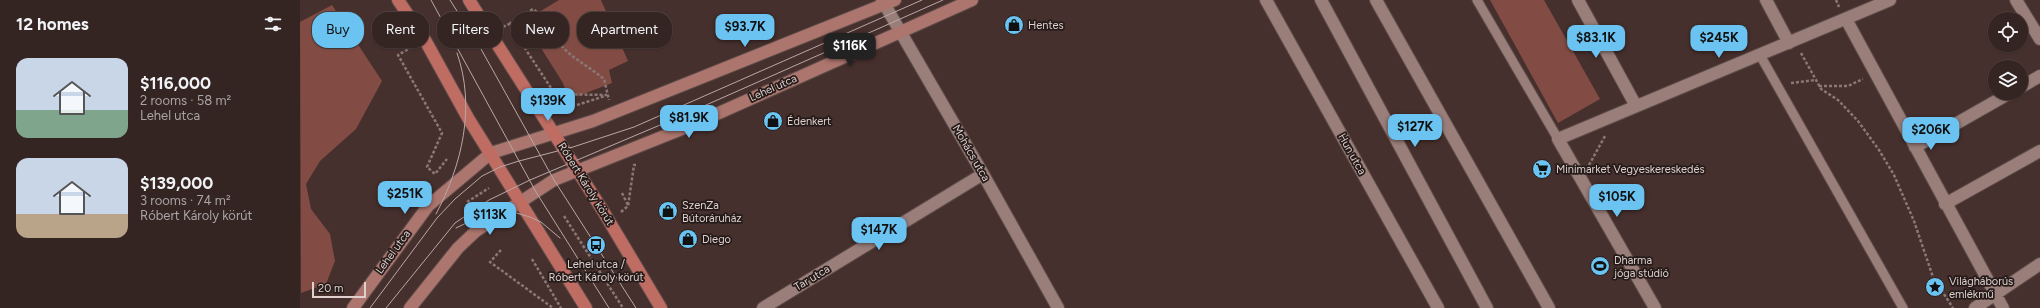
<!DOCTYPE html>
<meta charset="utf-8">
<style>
:root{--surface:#342422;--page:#3c2c2a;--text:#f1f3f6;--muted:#a9a4a5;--line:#4e4140;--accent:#6bc3f2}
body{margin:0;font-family:Figtree,sans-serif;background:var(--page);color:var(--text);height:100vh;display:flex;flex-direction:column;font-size:15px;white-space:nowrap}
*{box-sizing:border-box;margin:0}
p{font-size:13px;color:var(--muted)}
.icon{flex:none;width:22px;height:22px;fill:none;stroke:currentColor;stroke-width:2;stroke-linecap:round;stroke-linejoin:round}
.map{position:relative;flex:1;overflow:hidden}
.sheet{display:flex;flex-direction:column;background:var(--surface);width:300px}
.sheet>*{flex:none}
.hud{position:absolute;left:12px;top:12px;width:380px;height:36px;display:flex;gap:8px}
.fabs{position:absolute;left:1688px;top:12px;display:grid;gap:8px}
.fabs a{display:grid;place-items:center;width:40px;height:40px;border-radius:50%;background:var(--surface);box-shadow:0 1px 3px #0004,0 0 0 1px var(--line);font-size:20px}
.scale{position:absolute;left:12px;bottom:10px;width:54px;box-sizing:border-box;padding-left:4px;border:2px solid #dfd0ce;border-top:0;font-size:11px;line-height:14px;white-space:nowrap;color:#dfd0ce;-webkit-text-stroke:3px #251b19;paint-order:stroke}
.price{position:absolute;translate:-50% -34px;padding:0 9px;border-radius:8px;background:var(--accent);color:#111;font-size:13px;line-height:26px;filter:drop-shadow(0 1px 2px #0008)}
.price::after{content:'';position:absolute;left:50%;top:24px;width:12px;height:9px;margin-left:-6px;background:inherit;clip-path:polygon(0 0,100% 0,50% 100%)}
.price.current{background:#222;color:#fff}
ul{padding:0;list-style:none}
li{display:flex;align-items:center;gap:12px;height:100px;padding:0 16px}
li span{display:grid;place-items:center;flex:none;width:112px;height:80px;border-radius:12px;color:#555}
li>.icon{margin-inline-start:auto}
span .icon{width:48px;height:48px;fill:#fffc;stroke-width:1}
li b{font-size:17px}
h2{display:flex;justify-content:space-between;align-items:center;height:48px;padding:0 16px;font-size:17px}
.tag{padding:0 14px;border-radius:16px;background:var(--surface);box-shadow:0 1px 3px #0004,0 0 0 1px var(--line);font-size:14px;line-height:36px}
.tag.current{background:var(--accent);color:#111}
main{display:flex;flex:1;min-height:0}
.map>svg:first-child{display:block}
.green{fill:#824c44}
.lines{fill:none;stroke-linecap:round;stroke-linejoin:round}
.service-casing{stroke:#5e4c49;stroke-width:11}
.minor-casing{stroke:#5e4c49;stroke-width:14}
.secondary-casing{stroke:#5e4c49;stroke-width:14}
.primary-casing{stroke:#5e4c49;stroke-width:14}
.path{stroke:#8b7875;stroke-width:2.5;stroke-dasharray:3 2;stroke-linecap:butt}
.service{stroke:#997e7a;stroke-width:9}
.minor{stroke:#997e7a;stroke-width:12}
.secondary{stroke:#ac756e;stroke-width:12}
.primary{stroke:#bf6c63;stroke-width:12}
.tram{stroke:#b9a8a6;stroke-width:1}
.labels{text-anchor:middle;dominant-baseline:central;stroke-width:3.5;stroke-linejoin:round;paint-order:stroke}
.poi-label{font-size:11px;fill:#dfd0ce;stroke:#251b19;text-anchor:start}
.street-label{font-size:11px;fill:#dfd0ce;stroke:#251b19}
</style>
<main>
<section class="sheet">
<h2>12 homes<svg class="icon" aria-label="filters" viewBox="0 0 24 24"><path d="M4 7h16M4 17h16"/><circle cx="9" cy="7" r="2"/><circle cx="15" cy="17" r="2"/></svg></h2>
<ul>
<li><span style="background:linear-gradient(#c9d6e8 65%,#7fa58c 0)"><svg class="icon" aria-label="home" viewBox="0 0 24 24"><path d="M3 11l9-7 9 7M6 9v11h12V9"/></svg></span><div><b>$116,000</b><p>2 rooms · 58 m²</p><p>Lehel utca</p></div></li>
<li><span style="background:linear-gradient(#c9d6e8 70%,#b9a48a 0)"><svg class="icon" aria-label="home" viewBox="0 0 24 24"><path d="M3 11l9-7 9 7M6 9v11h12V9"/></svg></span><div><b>$139,000</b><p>3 rooms · 74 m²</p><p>Róbert Károly körút</p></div></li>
</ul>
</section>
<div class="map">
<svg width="1740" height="308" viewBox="0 0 1740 308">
<rect width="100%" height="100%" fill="#46302d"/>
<!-- green -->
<path class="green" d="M 259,0 L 301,0 L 328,61 L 309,70 L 312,83 L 278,96 L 265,89 L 263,83 L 224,21 Z
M 1190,0 L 1244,0 L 1300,99 L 1258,123 Z
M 32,5 L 82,81 L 56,129 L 20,161 L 6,184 L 11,209 L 30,234 L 35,261 L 26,284 L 1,293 L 0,22 Z"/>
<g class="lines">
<defs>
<path id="service" d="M 1177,0 L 1258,139
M 1460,55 L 1603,308"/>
<path id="minor" d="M 582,0 L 683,174 L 758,308
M 966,0 L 1138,308
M 1021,0 L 1187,308
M 1076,0 L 1249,308
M 1278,0 L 1336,106
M 1466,0 L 1489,43
M 1716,0 L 1740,39
M 1546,19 L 1703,308
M 1721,87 L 1740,76
M 1615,147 L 1710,93
M 1645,204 L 1740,151
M 463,308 L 683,174
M 1355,308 L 1258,139 L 1590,0
M 1675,308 L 1740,264"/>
<path id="secondary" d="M 53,308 L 128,206 L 191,153 L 293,121 L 595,0
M 110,308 L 158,248 L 176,231 L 254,180 L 392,125 L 672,0"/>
<path id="primary" d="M 98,0 L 125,40 L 168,118 L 286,308
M 169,0 L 303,211 L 361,308"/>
</defs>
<!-- service casing -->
<use href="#service" class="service-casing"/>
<!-- minor casing -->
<use href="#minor" class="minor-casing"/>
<!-- secondary casing -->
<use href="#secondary" class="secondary-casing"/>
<!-- primary casing -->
<use href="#primary" class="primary-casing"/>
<!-- path -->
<path class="path" d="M 1536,0 L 1539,7
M 209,24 L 233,9 C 246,18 250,32 260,44 C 271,58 290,67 304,79 L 309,100
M 203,27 L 209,24 L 255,94 L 307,95
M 112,47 L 98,55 L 142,133 L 127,167 L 135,174 L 147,159
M 1501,53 L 1521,89 L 1538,100 L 1558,121 L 1579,150 L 1594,175 L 1614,221 L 1633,277 L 1653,308
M 1491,83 L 1516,80
M 1519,86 L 1548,86 L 1563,79
M 277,105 L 305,96
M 1289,165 L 1305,136
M 322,193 L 328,205
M 167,202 L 189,188
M 321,212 L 328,206 L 334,165 L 336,165
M 264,216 L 323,308
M 201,250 L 190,262 L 253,308
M 232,259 L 261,308"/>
<!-- service -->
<use href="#service" class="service"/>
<!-- minor -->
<use href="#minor" class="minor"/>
<!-- secondary -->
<use href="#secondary" class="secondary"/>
<!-- primary -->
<use href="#primary" class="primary"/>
<!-- tram -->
<path class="tram" d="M 131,0 L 236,192 L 309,308
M 150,0 L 181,49 L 254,180 L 336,308
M 136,214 C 162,165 176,107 157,53
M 156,228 L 179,217 L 206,210 L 230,217 L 241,222 L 260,238
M 70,308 L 137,218 L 155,199 L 182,176 L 200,167 L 219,161 L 273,147 L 334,127 L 622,0
M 86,308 L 155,223 L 189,200 L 230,180 L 379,117 L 643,0"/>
</g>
<!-- icons -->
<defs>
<symbol id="shop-disc" viewBox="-11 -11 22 22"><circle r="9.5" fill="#6bc3f2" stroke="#251b19"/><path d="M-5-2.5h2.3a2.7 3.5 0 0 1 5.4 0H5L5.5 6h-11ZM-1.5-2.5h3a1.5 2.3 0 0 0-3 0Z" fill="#111"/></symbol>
<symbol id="supermarket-disc" viewBox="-11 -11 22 22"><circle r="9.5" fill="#6bc3f2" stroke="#251b19"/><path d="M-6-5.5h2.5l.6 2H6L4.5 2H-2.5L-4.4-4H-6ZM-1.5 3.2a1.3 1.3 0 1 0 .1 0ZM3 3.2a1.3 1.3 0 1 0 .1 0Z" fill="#111"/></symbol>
<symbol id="bus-disc" viewBox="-11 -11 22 22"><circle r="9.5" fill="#6bc3f2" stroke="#251b19"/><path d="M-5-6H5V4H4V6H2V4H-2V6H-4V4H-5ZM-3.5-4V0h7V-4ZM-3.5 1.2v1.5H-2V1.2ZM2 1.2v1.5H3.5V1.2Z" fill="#111"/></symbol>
<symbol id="stadium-disc" viewBox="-11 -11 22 22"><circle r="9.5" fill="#6bc3f2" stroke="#251b19"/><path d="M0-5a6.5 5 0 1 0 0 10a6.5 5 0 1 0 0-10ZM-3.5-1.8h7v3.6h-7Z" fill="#111"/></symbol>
<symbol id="sight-disc" viewBox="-11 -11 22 22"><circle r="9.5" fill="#6bc3f2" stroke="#251b19"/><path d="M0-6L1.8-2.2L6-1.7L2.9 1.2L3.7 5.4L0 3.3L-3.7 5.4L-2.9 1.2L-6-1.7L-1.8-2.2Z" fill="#111"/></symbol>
</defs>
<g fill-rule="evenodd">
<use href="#shop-disc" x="703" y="14" width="22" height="22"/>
<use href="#shop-disc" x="462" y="110" width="22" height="22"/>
<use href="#supermarket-disc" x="1231" y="158" width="22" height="22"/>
<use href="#shop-disc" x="357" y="200" width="22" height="22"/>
<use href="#shop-disc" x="377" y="228" width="22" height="22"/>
<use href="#bus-disc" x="285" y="234" width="22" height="22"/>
<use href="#stadium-disc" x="1289" y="255" width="22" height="22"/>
<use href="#sight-disc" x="1624" y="276" width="22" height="22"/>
</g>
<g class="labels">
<!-- poi labels -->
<g class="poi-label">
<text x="728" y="25">Hentes</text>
<text x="487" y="121">Édenkert</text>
<text x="1256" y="169">Minimarket Vegyeskereskedés</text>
<text x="382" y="205">SzenZa<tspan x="382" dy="13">Bútoráruház</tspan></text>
<text x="402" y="239">Diego</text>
<text x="1314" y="260">Dharma<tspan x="1314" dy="13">jóga stúdió</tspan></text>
<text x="296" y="264" text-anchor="middle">Lehel utca /<tspan x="296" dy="13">Róbert Károly körút</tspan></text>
<text x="1649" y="281">Világháborús<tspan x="1649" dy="13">emlékmű</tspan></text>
</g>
<!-- street labels -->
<g class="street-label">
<text transform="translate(473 88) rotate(-24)">Lehel utca</text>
<text transform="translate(671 153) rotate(60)">Mohács utca</text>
<text transform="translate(1052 154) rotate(61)">Hun utca</text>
<text transform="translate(286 184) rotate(58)">Róbert Károly körút</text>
<text transform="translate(93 252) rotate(-54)">Lehel utca</text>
<text transform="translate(512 278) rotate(-31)">Tar utca</text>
</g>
</g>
</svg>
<div class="fabs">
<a><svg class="icon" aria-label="locate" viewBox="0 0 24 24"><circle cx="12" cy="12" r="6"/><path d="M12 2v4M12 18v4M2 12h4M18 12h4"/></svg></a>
<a><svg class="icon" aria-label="layers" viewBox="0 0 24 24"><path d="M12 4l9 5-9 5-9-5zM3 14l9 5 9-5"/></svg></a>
</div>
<div class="scale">20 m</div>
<b class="price" style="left:445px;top:48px">$93.7K</b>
<b class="price" style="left:1296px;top:59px">$83.1K</b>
<b class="price" style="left:1419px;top:59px">$245K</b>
<b class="price current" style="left:550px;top:67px">$116K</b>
<b class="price" style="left:248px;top:122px">$139K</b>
<b class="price" style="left:389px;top:139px">$81.9K</b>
<b class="price" style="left:1115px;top:148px">$127K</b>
<b class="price" style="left:1631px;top:151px">$206K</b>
<b class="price" style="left:105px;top:215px">$251K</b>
<b class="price" style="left:1317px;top:218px">$105K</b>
<b class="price" style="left:190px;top:236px">$113K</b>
<b class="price" style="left:579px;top:251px">$147K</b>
<div class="hud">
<a class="tag current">Buy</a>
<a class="tag">Rent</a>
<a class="tag">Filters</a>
<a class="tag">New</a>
<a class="tag">Apartment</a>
</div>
</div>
</main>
